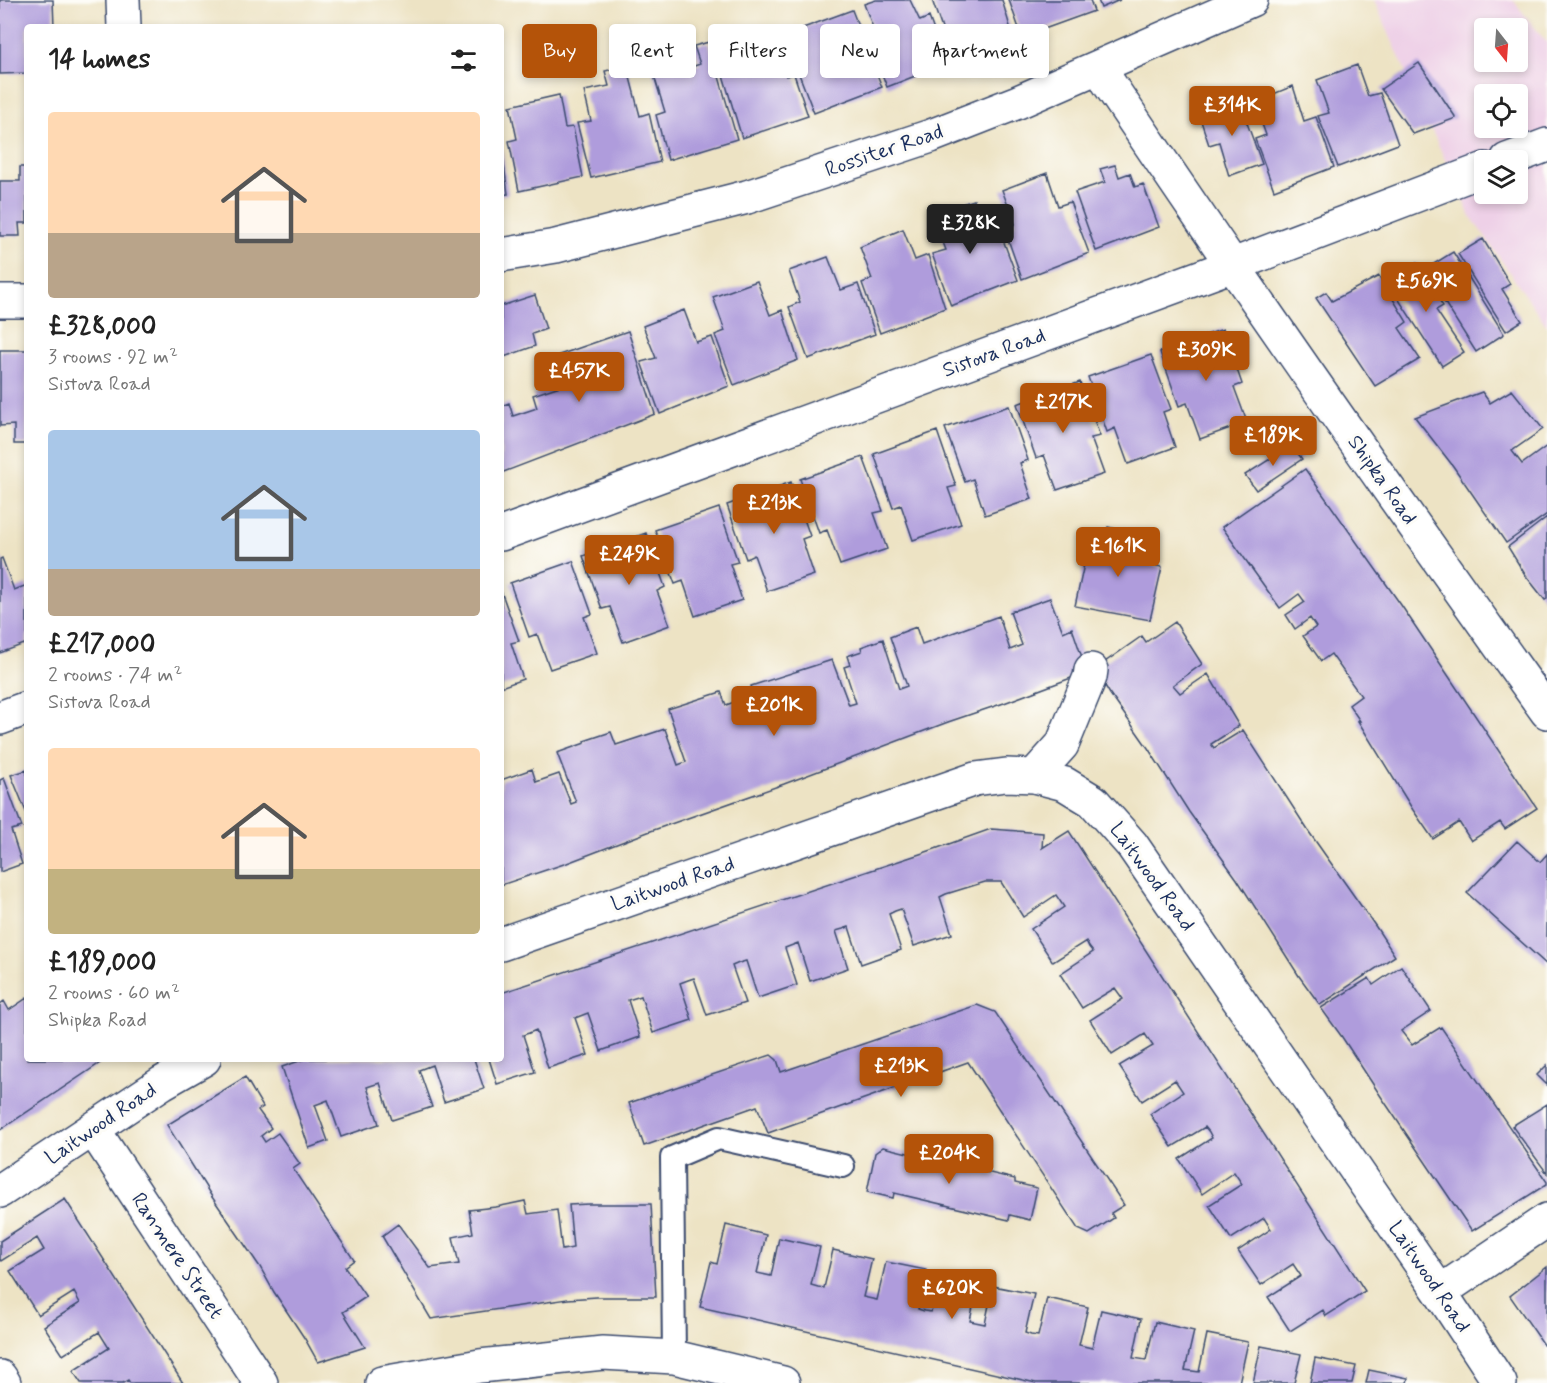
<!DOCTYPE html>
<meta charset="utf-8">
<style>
:root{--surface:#fff;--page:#f2f2f2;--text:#222;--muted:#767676;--accent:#b45309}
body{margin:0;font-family:Mynerve,sans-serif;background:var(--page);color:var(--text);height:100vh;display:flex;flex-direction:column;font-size:22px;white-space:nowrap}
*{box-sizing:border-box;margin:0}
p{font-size:20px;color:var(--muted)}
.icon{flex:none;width:33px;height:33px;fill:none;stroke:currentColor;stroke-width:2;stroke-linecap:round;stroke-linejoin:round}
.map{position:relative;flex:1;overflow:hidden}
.drawer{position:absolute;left:24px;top:24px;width:480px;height:1038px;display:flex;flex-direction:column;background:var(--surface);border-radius:6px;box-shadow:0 3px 9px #0003}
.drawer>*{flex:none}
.hud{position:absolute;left:522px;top:24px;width:570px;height:54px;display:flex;gap:12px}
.needle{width:39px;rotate:163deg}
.controls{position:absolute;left:1474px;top:18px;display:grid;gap:12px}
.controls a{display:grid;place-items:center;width:54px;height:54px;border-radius:6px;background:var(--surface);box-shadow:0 3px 9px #0003;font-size:30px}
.price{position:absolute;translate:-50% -51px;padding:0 14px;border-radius:6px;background:var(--accent);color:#fff;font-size:20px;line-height:39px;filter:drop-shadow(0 2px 3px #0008)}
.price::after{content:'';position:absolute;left:50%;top:36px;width:18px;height:14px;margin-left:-9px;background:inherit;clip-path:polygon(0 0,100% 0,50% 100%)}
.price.current{background:#222;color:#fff}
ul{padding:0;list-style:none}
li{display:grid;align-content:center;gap:12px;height:318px;padding:0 24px}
li span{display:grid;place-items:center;height:186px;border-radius:6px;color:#555}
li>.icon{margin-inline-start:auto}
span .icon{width:108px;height:108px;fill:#fffc;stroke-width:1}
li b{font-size:26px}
h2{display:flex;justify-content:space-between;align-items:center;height:72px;padding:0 24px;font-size:26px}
.pill{padding:0 21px;border-radius:6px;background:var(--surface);box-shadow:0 3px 9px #0003;font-size:21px;line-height:54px}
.pill.current{background:var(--accent);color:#fff}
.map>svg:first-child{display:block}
.built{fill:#eed0e7;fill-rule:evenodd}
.building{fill:#af9cdc}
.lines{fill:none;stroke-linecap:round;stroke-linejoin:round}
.service-casing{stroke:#3a4a6d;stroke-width:26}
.minor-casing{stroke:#3a4a6d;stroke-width:36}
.service{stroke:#fff;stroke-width:22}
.minor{stroke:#fff;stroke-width:33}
.labels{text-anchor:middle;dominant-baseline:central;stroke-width:6;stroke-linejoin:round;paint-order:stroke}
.street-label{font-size:21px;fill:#1b2f5e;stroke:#fdfcf7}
</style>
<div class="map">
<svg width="1547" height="1383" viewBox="0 0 1547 1383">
<rect width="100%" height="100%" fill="#fdfcf7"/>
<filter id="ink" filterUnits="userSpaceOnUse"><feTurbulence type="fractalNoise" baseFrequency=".0167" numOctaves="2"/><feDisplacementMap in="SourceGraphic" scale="12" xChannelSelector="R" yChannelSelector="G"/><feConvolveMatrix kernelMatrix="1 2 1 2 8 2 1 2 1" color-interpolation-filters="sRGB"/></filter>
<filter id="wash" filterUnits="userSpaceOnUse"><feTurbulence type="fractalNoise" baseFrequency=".008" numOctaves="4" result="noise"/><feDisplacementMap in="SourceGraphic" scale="24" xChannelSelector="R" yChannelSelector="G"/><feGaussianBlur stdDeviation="1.35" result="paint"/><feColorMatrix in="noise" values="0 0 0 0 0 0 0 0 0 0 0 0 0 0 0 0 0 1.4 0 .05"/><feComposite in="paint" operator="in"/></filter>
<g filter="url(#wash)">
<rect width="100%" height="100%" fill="#ede3c4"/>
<!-- built -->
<path class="built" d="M 1374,0 L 1513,0 L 1547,43 L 1547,326 L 1469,214 ZM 1485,28 L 1518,28 L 1518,62 L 1485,62 ZM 1485,94 L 1518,94 L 1518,128 L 1485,128 ZM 1485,160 L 1518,160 L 1518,194 L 1485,194 Z"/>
<g id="blocks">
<!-- building -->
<path class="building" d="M 0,0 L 53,0 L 54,27 L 27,27 L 27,73 L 0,74 Z
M 876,0 L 910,0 L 920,21 L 929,17 L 946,64 L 887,87 L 869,41 L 877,38 L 864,4 Z
M 932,0 L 1002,0 L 1014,40 L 954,63 Z
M 1009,0 L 1090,0 L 1094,11 L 1022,37 Z
M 1098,0 L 1120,0 L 1101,8 Z
M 852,10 L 882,87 L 814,113 L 784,35 Z
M 745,32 L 750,50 L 775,41 L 786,76 L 794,74 L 808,116 L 742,138 L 713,42 Z
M 709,42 L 737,139 L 668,160 L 656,115 L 665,112 L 649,59 L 674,52 L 680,71 L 700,64 L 694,46 Z
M 1419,63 L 1456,118 L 1413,134 L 1381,89 Z
M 1357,65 L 1368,96 L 1380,93 L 1398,144 L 1338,167 L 1318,116 L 1329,113 L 1317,80 Z
M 627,66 L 640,116 L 649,113 L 660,162 L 591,178 L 577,123 L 591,121 L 584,91 L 609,86 L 605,71 Z
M 1293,86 L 1304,121 L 1316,117 L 1334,167 L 1274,190 L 1255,139 L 1266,135 L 1254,102 Z
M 559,95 L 565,128 L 573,127 L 583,177 L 519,191 L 509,141 L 517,139 L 510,106 Z
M 1239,101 L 1262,164 L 1229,176 L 1219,142 L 1209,145 L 1199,115 Z
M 501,150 L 502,150 L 508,194 L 501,195 Z
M 1115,165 L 1119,177 L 1130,173 L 1135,187 L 1143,184 L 1159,227 L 1096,251 L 1075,192 L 1105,182 L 1100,169 Z
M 20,167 L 27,167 L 27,223 L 19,223 L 20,236 L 0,236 L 0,181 L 20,181 Z
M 1047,173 L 1058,206 L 1070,202 L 1089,253 L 1022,279 L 1004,228 L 1015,224 L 1002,190 Z
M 974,200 L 985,234 L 999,229 L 1018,280 L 951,306 L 932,254 L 946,250 L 932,214 Z
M 903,229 L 915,260 L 928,255 L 945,308 L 880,333 L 862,283 L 872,279 L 860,247 Z
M 1483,239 L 1510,284 L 1502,289 L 1522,321 L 1506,331 L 1458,254 Z
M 1453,252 L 1504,334 L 1476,352 L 1424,270 Z
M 828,257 L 841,290 L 858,284 L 875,334 L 808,359 L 789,307 L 800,302 L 789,271 Z
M 1416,263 L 1443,306 L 1436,310 L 1464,352 L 1442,366 L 1388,283 Z
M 1379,276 L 1407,322 L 1399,328 L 1420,359 L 1375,386 L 1316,298 L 1326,292 L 1332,301 Z
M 757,281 L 770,315 L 782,310 L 798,360 L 734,385 L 715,335 L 725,331 L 713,297 Z
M 535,295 L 546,329 L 532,334 L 535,346 L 501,358 L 501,306 Z
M 684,310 L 696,342 L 712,337 L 729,386 L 660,414 L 641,362 L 656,358 L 643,326 Z
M 1223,329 L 1242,384 L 1234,387 L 1247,422 L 1200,439 L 1187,403 L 1179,406 L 1160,352 Z
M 628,331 L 655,414 L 501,473 L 501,406 L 509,403 L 513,416 L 537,408 L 533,395 L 569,383 L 559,355 Z
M 0,350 L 27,350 L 27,444 L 14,444 L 14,425 L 0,426 Z
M 1151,355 L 1171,409 L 1163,412 L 1175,447 L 1128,464 L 1115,428 L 1107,432 L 1088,377 Z
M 1080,382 L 1100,436 L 1091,438 L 1104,474 L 1057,490 L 1044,455 L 1036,458 L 1017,404 Z
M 1512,390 L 1543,429 L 1512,451 L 1522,464 L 1547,446 L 1547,514 L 1506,543 L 1453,466 L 1415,417 L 1482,392 L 1490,403 Z
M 1009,406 L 1028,460 L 1020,463 L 1032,499 L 985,515 L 973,479 L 965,482 L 945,428 Z
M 937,431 L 956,486 L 948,488 L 961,524 L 913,540 L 901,505 L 893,508 L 874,454 Z
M 1292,445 L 1302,459 L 1256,490 L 1245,475 Z
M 863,457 L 883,511 L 874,513 L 887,549 L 840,565 L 827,530 L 819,533 L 800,479 Z
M 1305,469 L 1401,605 L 1537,808 L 1505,829 L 1500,822 L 1471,841 L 1459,822 L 1433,839 L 1413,810 L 1358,721 L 1360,721 L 1349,705 L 1361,696 L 1331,654 L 1321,661 L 1303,636 L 1316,627 L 1310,618 L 1295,629 L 1286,615 L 1305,602 L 1299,594 L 1280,608 L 1222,527 Z
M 791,482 L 810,536 L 802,539 L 814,575 L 767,591 L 754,555 L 746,559 L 727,505 Z
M 719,508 L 738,562 L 730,564 L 742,600 L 695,616 L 683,581 L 675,584 L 655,530 Z
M 1547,517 L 1547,598 L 1545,600 L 1526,576 L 1508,547 Z
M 1108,527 L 1129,532 L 1126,541 L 1141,545 L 1138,562 L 1162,567 L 1150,620 L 1075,606 L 1089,541 L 1104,544 Z
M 646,533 L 665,587 L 657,591 L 670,625 L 623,642 L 610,607 L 602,609 L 583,556 Z
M 2,558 L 14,590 L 27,585 L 27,643 L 0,653 L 0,559 Z
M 573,561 L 592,614 L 584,617 L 597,653 L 550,669 L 537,634 L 529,637 L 510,583 Z
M 501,591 L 519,641 L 511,643 L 523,679 L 501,687 Z
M 1050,598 L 1063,632 L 1072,628 L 1087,672 L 1004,703 L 948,722 L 784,784 L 648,832 L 567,863 L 501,885 L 501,780 L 532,769 L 536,782 L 559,774 L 571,804 L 576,802 L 557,753 L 585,743 L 584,741 L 611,732 L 616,745 L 665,729 L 678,765 L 686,762 L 668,709 L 721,692 L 726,705 L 754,695 L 751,686 L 832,660 L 849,705 L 856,703 L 844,667 L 850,665 L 847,656 L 862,651 L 861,647 L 883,639 L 899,689 L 907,686 L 890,637 L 916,627 L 922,644 L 999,616 L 1010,650 L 1022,645 L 1010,612 Z
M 1175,622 L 1202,664 L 1173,685 L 1180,693 L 1208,674 L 1239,726 L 1211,744 L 1214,748 L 1243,730 L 1309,832 L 1376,927 L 1395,956 L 1320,1005 L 1299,976 L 1237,879 L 1189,812 L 1148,748 L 1110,694 L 1095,669 L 1142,636 L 1146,642 Z
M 27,770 L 27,814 L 11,775 Z
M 4,778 L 22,827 L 11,830 L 22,864 L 0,872 L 0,780 Z
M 991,829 L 1043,833 L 1042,848 L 1069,831 L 1365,1291 L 1326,1316 L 1323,1310 L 1290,1331 L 1268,1297 L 1301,1276 L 1293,1264 L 1261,1285 L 1238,1251 L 1271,1229 L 1264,1218 L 1231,1239 L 1209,1205 L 1242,1184 L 1234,1172 L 1202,1194 L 1179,1159 L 1212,1138 L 1209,1132 L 1205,1127 L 1172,1147 L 1150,1114 L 1183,1092 L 1175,1080 L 1142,1101 L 1119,1066 L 1153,1046 L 1145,1034 L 1112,1055 L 1090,1020 L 1123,999 L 1115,988 L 1082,1008 L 1060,974 L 1093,952 L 1089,947 L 1086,941 L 1053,962 L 1031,929 L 1064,907 L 1056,895 L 1023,917 L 1001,882 L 985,882 L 946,894 L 940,897 L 952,934 L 914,946 L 901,909 L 895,911 L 889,914 L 901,950 L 861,964 L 849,927 L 843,929 L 836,931 L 848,968 L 810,981 L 798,943 L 785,948 L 797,985 L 758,998 L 746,961 L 739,963 L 732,966 L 745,1003 L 707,1015 L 694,978 L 688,980 L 680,983 L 692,1020 L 653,1033 L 641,996 L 628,1000 L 640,1037 L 601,1051 L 588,1013 L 575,1018 L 588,1055 L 548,1068 L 536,1030 L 529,1033 L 523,1035 L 535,1072 L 497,1084 L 489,1059 L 501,1059 L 501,993 L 932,850 Z
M 1517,841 L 1540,862 L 1547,854 L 1547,965 L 1467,893 Z
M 1401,966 L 1431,1011 L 1401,1031 L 1412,1045 L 1441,1027 L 1547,1182 L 1547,1184 L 1472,1231 L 1382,1098 L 1342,1037 L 1321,1008 L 1369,978 L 1373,985 Z
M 27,998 L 27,1059 L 106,1059 L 0,1130 L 0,1004 L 4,1001 L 9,1010 Z
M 977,1005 L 995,1012 L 1124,1205 L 1111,1213 L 1114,1218 L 1089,1234 L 1078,1229 L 968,1062 L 768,1133 L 757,1106 L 644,1146 L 629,1103 L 771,1055 L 777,1060 L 781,1072 Z
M 305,1059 L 474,1059 L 484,1089 L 444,1102 L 432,1065 L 419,1070 L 432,1107 L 392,1120 L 380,1083 L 373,1085 L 367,1087 L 379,1124 L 341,1137 L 328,1100 L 323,1102 L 315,1105 L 328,1141 L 309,1148 L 282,1067 Z
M 1547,1065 L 1547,1085 L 1537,1075 Z
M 245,1077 L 263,1107 L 258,1110 L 271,1128 L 261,1136 L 265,1142 L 278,1133 L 300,1164 L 293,1169 L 354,1260 L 345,1267 L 366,1297 L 343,1312 L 365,1347 L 318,1362 L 305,1339 L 274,1292 L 260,1267 L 212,1197 L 167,1125 Z
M 1547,1104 L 1547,1173 L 1512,1126 Z
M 883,1147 L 1015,1179 L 1015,1183 L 1037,1188 L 1030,1220 L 1010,1215 L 1009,1220 L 894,1193 L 893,1198 L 867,1192 L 875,1153 Z
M 65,1199 L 183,1383 L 130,1383 L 128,1380 L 123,1383 L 81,1383 L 73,1371 L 109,1348 L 99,1332 L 63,1355 L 44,1326 L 80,1303 L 74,1292 L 38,1315 L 10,1271 L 44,1250 L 37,1238 L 1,1261 L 0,1259 L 0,1241 Z
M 525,1201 L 528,1214 L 557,1210 L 562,1250 L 573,1248 L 569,1205 L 589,1204 L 651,1204 L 656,1297 L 597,1297 L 568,1299 L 431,1319 L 382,1236 L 398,1224 L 430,1268 L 459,1264 L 453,1237 L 473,1233 L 469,1210 L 496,1207 Z
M 726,1225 L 766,1235 L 757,1273 L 771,1276 L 779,1238 L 820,1247 L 811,1285 L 818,1287 L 824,1288 L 833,1250 L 872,1259 L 863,1297 L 877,1300 L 886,1262 L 926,1270 L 918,1309 L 924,1311 L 931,1312 L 939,1274 L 978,1283 L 970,1321 L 985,1324 L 993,1286 L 1034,1294 L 1025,1333 L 1031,1335 L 1038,1336 L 1047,1298 L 1088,1307 L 1079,1345 L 1092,1348 L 1101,1310 L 1141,1319 L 1133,1358 L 1146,1360 L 1155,1322 L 1194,1331 L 1185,1370 L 1199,1372 L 1207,1334 L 1248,1342 L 1239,1383 L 1036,1383 L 700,1307 L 711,1262 L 717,1264 Z
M 1547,1267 L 1547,1349 L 1510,1296 Z
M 1261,1346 L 1301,1354 L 1294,1383 L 1253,1383 Z
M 1315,1358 L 1356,1366 L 1352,1383 L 1310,1383 Z
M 1369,1370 L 1408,1378 L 1407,1383 L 1366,1383 Z"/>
</g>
</g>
<g filter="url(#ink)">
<use href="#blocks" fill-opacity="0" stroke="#3a4a6d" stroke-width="1.5"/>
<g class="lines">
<defs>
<path id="service" d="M 674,1357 L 672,1158 L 719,1138 L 843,1166"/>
<path id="minor" d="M 123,0 L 124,27
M 1102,66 L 1108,82 C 1251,295 1398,504 1547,712
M 1507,160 L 1547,145
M 501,255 L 556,246 L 747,197 L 931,136 L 1018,102 L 1251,0
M 0,301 L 27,301
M 501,534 L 1233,265 L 1485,169
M 0,718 L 27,708
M 1034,776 L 1062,745 L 1090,677 L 1091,670
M 501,944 L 975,779 L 1006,775 L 1034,776 L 1065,784 L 1093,801 L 1132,845 L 1440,1292 L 1500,1383
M 93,1129 L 261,1383
M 0,1191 L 162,1083 L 204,1059
M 1440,1292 L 1547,1220
M 0,1377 L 4,1383
M 382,1383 L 480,1366 L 603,1353 L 674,1357 L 783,1383"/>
</defs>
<!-- service casing -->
<use href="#service" class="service-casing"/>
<!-- minor casing -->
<use href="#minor" class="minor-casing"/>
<!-- service -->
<use href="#service" class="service"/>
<!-- minor -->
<use href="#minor" class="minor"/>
</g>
</g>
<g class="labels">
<!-- street labels -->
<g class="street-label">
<text transform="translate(884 151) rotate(-19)">Rossiter Road</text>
<text transform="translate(994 353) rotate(-20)">Sistova Road</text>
<text transform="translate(1382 480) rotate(55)">Shipka Road</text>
<text transform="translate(1152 877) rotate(54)">Laitwood Road</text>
<text transform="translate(673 884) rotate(-19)">Laitwood Road</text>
<text transform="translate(101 1124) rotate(-34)">Laitwood Road</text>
<text transform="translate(177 1256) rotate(56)">Ranmere Street</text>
<text transform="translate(1429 1277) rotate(56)">Laitwood Road</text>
</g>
</g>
</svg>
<div class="controls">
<a><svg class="needle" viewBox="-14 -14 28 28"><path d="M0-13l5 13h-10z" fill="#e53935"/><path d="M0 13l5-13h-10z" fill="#767676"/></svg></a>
<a><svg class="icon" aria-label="locate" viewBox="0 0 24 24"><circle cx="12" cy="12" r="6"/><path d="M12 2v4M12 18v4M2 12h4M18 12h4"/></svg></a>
<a><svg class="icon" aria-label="layers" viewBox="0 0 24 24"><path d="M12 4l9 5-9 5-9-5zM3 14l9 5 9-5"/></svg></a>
</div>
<b class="price" style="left:1232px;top:137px">£314K</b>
<b class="price current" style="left:970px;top:255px">£328K</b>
<b class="price" style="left:1426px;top:313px">£569K</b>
<b class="price" style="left:1206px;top:382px">£309K</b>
<b class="price" style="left:579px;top:403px">£457K</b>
<b class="price" style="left:1063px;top:434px">£217K</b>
<b class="price" style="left:1273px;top:467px">£189K</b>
<b class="price" style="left:774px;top:535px">£213K</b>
<b class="price" style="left:1118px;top:578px">£161K</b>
<b class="price" style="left:629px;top:586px">£249K</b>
<b class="price" style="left:774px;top:737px">£201K</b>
<b class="price" style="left:901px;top:1098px">£213K</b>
<b class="price" style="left:949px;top:1185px">£204K</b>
<b class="price" style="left:952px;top:1320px">£620K</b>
<div class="hud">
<a class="pill current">Buy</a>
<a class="pill">Rent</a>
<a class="pill">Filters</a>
<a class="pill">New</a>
<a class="pill">Apartment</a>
</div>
<section class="drawer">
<h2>14 homes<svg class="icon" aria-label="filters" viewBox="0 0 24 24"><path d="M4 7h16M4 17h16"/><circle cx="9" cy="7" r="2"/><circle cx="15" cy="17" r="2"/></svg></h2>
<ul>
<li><span style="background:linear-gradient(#ffd9b3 65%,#b9a48a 0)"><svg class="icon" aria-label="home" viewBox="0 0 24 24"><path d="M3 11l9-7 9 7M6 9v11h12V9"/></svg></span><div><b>£328,000</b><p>3 rooms · 92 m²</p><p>Sistova Road</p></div></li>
<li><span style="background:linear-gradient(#a9c7e8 75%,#b9a48a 0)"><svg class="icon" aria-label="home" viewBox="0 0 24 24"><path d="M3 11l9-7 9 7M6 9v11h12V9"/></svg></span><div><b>£217,000</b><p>2 rooms · 74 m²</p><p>Sistova Road</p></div></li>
<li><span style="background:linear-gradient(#ffd9b3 65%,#c2b280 0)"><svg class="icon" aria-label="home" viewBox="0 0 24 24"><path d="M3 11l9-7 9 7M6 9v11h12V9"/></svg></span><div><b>£189,000</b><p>2 rooms · 60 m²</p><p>Shipka Road</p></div></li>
</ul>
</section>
</div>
